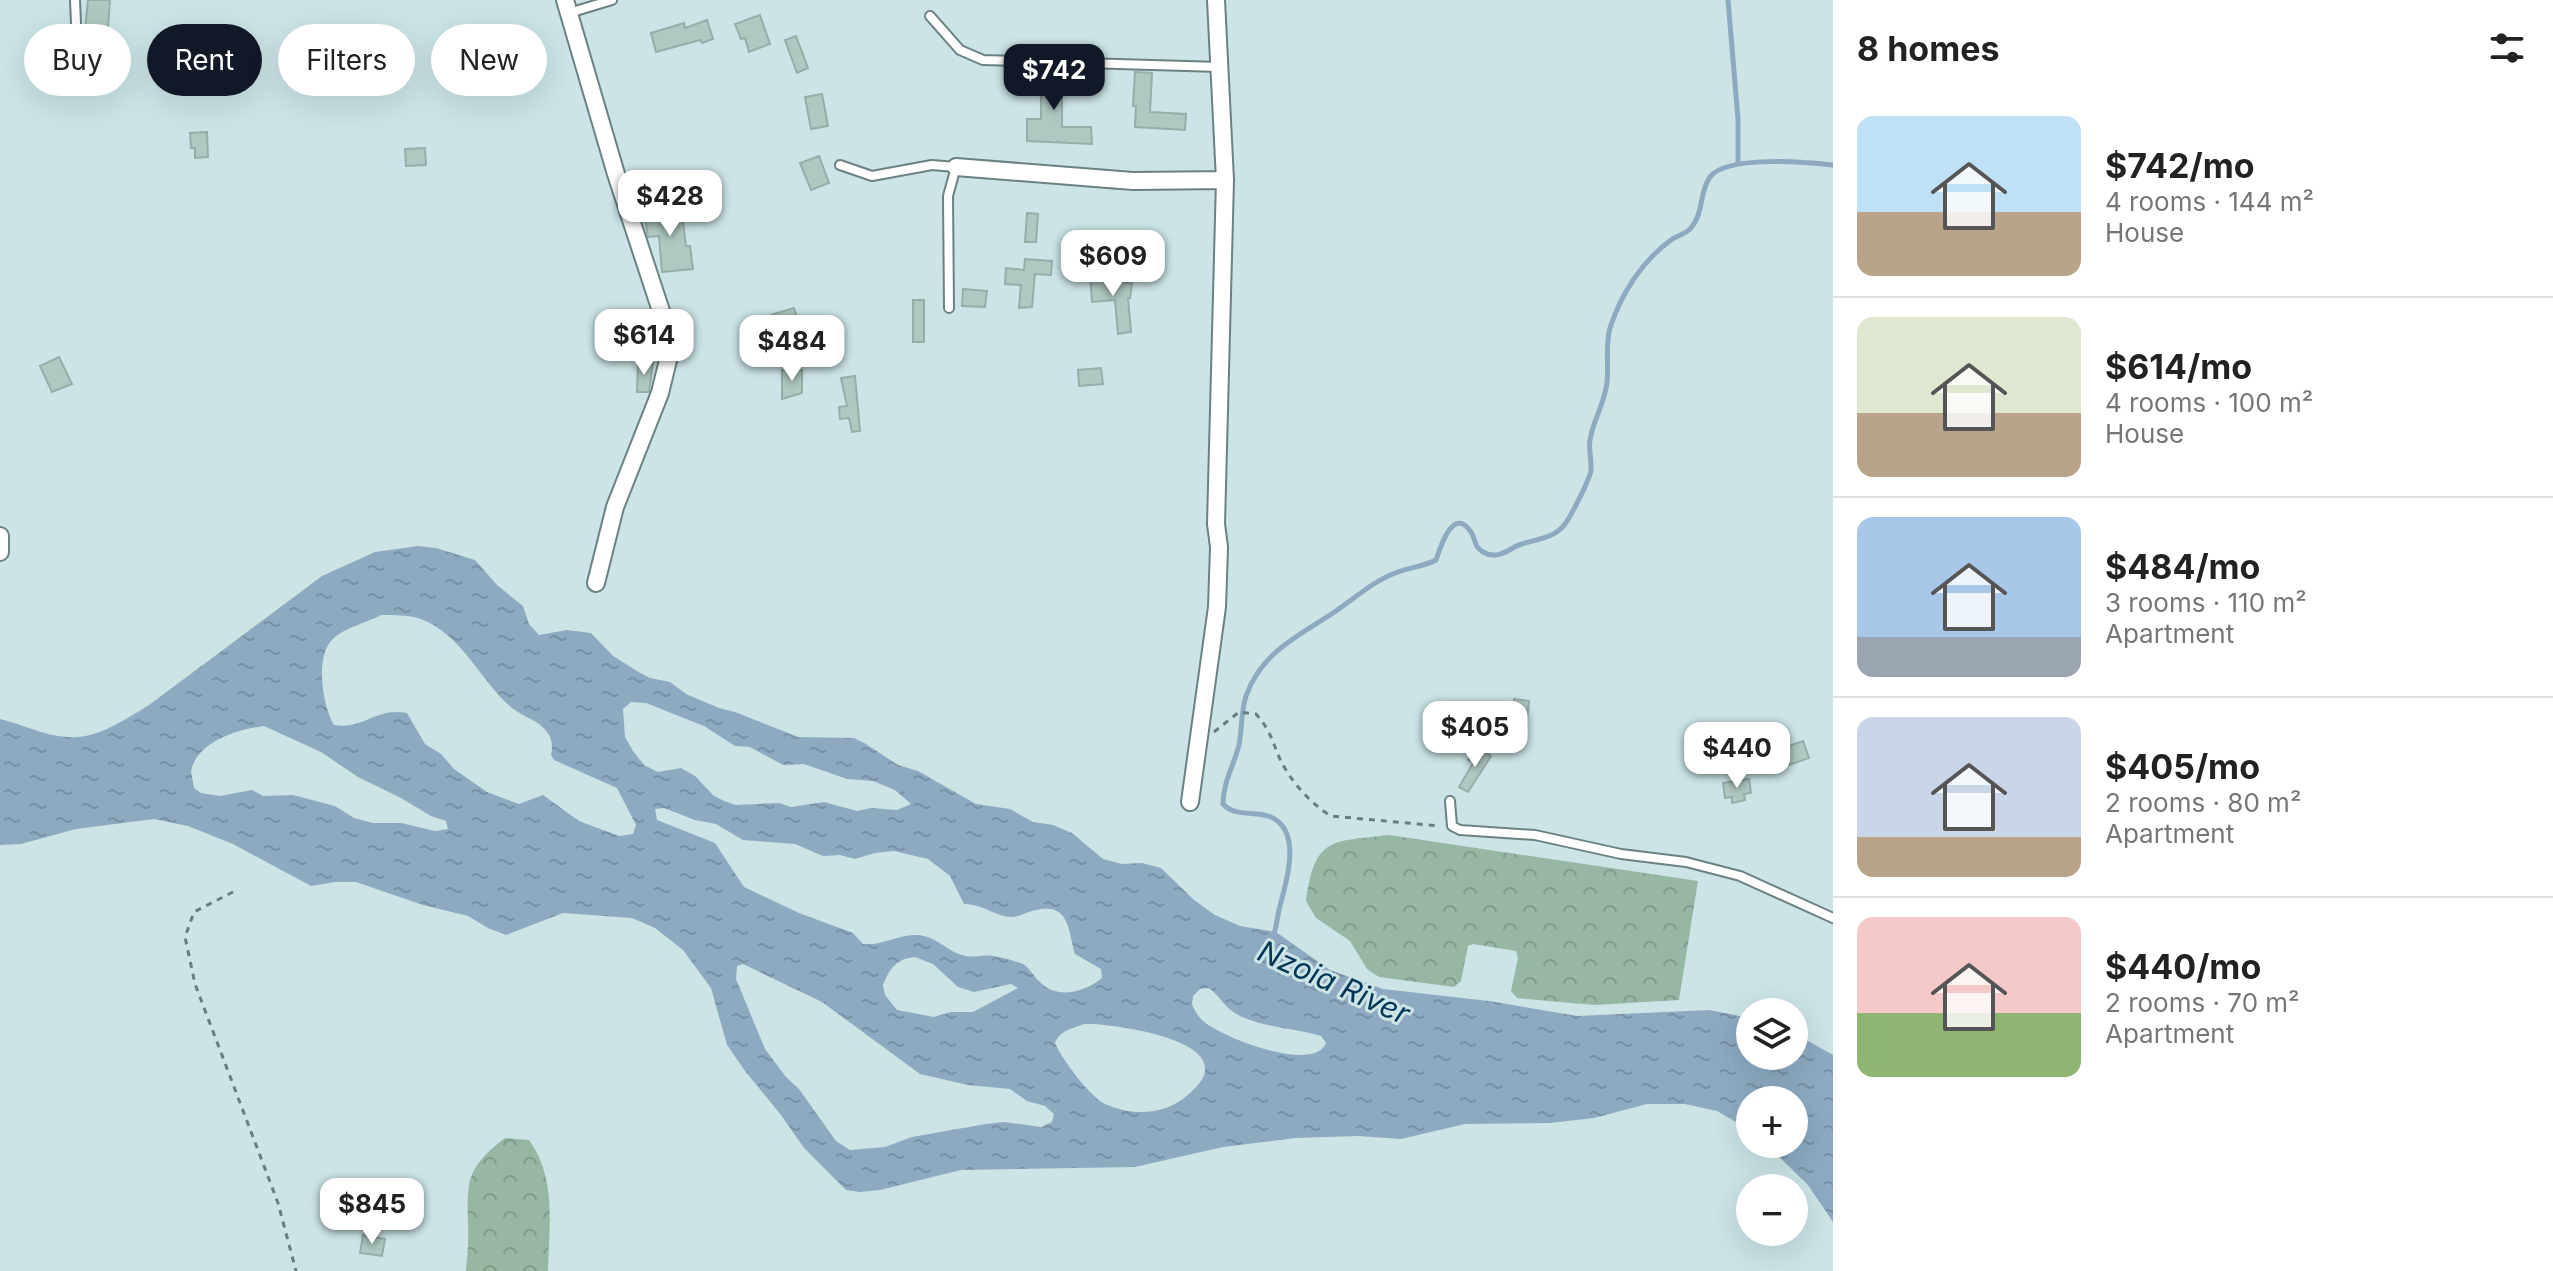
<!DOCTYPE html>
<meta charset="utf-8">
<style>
:root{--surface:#fff;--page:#f2f2f2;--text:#222;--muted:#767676;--line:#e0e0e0;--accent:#111827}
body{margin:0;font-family:Inter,sans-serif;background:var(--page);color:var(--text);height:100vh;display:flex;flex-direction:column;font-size:30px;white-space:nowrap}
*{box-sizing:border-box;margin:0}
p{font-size:26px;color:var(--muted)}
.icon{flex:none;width:44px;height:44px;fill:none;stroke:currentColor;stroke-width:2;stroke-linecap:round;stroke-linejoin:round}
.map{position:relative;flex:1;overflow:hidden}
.sheet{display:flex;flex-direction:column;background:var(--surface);width:720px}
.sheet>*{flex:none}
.hud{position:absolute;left:24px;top:24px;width:760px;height:72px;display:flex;gap:16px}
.tools{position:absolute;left:1736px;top:998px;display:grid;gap:16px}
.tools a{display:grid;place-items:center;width:72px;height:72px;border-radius:50%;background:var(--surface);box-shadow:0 8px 32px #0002;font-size:40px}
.price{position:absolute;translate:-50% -68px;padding:0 18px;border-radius:16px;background:#fff;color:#222;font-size:26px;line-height:52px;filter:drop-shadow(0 2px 4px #0008)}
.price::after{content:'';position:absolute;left:50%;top:48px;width:24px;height:18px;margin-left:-12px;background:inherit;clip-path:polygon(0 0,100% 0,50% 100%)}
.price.selected{background:var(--accent);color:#fff}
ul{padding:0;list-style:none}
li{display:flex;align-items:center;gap:24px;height:200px;padding:0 24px}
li+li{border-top:2px solid var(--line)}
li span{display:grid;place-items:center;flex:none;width:224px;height:160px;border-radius:16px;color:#555}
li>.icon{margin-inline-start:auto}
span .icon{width:96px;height:96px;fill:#fffc;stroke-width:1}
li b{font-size:34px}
h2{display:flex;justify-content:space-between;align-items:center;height:96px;padding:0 24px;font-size:34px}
.pill{padding:0 28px;border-radius:36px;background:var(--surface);box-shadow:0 8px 32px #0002;font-size:28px;line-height:72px}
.pill.selected{background:var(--accent);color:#fff}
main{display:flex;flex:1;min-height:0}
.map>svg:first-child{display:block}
.forest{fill:url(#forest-crowns)}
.water{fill:url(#water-ripples);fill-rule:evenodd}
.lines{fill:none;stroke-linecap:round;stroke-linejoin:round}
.stream{stroke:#8daac1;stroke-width:5}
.building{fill:#b0c8c2;stroke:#96ada8;stroke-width:2}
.service-casing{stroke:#6b8182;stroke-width:12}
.minor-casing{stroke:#6b8182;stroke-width:20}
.path{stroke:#6c7c7d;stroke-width:3;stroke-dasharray:6 6;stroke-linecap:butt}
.service{stroke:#fff;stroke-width:8}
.minor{stroke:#fff;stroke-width:16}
.labels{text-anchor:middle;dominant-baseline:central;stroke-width:6;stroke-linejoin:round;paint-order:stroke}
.water-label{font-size:30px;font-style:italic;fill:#003756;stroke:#cce4e6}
</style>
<main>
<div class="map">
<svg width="1833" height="1271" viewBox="0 0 1833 1271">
<defs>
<pattern id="forest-crowns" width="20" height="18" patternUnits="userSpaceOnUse" patternTransform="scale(2)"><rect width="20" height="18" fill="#95b7a4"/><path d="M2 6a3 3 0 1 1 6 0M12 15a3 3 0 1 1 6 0" fill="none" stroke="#7f9c8c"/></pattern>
<pattern id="water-ripples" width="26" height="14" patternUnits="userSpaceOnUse" patternTransform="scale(2)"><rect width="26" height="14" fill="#8daac1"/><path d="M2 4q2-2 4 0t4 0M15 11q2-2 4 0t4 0" fill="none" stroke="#7891a5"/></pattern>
</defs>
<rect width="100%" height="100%" fill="#cce4e6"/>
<!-- forest -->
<path class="forest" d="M 1389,835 L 1698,881 L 1679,1000 L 1594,1005 L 1517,998 L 1511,991 L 1518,958 L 1516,951 L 1473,944 L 1468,946 L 1461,981 L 1454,987 L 1379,977 L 1367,969 L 1350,941 L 1316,918 L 1306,901 C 1315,836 1331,842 1389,835 Z
M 505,1138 L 529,1140 C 557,1179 549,1226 548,1271 L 466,1271 C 467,1256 469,1241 468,1226 C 467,1180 466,1168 505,1138 Z"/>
<!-- water -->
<path class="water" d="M 418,546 L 436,548 L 475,560 L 497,585 L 523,606 L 529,624 L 539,635 L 567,630 L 591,633 L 613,656 L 637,671 L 650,678 L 670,682 L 686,694 L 719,708 L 735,712 L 798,737 L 854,738 L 866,744 L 898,765 L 918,771 L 976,804 L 1010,809 L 1033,822 L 1053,825 L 1072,833 L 1103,859 L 1122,864 L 1142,863 L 1161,868 L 1194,900 L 1215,915 L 1240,926 L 1276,932 L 1330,970 L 1383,989 L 1489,1001 L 1577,1016 L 1709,1010 L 1750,1018 L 1750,1056 L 1794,1056 L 1794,1033 L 1833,1055 L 1833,1222 L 1808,1185 L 1766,1144 L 1794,1144 L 1794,1100 L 1750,1100 L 1750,1130 L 1717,1111 L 1685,1104 L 1647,1104 L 1594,1118 L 1550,1123 L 1465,1124 L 1401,1139 L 1359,1136 L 1295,1138 L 1223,1147 L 1135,1167 L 961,1170 L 880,1190 L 860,1192 L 846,1190 L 804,1148 L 781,1115 L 745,1071 L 727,1045 L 711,988 L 683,950 L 655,928 L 632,918 L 563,913 L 506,935 L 488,928 L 468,916 L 423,905 L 356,882 L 335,882 L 311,886 L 233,844 L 188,826 L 154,819 L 76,829 L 21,844 L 0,845 L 0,719 C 22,724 45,736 67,737 C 96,740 126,719 149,705 L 322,576 L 375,552 ZM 381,615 C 393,615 407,615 418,618 C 461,632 480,681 512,708 C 523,717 539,720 547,732 C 552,738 553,747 551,755 L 554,760 L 617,788 L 636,825 L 633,834 L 619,836 L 579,821 L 543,795 L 519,804 L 487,792 L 454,769 L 441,754 L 425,744 L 407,713 C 375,707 364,730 334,725 C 323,707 315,659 331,641 C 342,628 367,623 381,615 ZM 631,702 L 646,703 L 704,726 L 735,746 L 750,747 L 783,765 L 804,764 L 847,779 L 873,781 L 895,790 L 911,804 L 897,810 L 871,808 L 857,811 L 824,802 L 791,807 L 779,803 L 736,805 L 724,801 L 713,795 L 695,776 L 681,768 L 658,772 L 644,765 L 633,751 L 625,737 L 623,709 ZM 264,726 L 321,752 L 358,777 L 401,798 L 431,816 L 446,821 L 448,829 L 435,831 L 401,823 L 373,823 L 354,818 L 335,806 L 293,795 L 263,796 L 252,790 L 220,796 L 201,793 L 194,788 L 191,771 C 197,741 239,729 264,726 ZM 664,808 L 695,820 L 716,824 L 743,840 L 795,844 L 823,856 L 840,855 L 855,859 L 875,853 L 894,851 L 928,859 L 950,876 L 964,904 C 983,904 996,917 1012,917 C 1019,917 1029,911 1036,910 C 1070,902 1068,931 1075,954 L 1101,969 L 1102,978 C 1085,992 1057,1000 1040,982 C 1034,977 1030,968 1023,964 C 1015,961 1002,957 993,956 C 982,954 974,959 962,955 C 947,951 936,936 917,935 C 898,934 883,946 863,944 L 853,933 L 799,913 L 744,887 L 715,843 L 657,820 L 655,809 ZM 915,957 L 933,964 L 958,987 L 974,992 L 1011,984 L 1018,988 L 973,1012 L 951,1012 L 934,1017 L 897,1010 L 885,995 L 883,985 C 890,968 896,959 915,957 ZM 743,964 L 822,1002 L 920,1074 L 968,1085 L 1010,1089 L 1027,1101 L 1045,1106 L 1054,1114 L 1052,1122 L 1041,1127 L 1004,1122 L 986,1124 L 912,1137 L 885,1147 L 850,1150 L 836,1141 L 799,1089 L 786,1077 L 765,1049 L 736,979 L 737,966 ZM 1209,988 C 1219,995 1223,1005 1232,1011 C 1253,1027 1296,1028 1321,1036 L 1326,1043 C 1314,1074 1220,1037 1202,1020 C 1197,1015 1194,1010 1192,1004 L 1193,996 L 1200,989 ZM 1084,1024 C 1108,1023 1203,1036 1205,1067 C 1206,1078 1197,1086 1190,1093 C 1167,1115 1134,1117 1105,1104 C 1089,1096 1062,1059 1055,1043 C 1059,1031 1073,1028 1084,1024 Z"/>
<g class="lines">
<!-- stream -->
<path class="stream" d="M 1728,0 L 1738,119 L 1738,164
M 1273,937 C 1277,927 1277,916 1280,906 C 1286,882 1303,832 1271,817 C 1255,810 1236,818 1223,804 C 1223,782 1234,765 1239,745 C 1242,729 1241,711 1246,696 C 1262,652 1298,636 1333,613 C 1354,599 1372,582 1395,573 C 1409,567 1423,567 1436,560 C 1440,548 1453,505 1471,532 C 1476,540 1474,547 1483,552 C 1488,555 1494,556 1500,554 C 1508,552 1514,546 1522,544 C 1537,539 1555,538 1565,524 C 1571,516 1590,479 1591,470 C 1592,460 1588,449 1590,440 C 1593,420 1605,403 1607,382 C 1609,365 1605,345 1610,328 C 1621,294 1642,261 1671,240 C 1678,235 1686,234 1691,228 C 1704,213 1699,192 1710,177 C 1726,155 1808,162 1833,165"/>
</g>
<!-- building -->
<path class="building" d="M 88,0 L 110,0 L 107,42 L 84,39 Z
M 760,15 L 770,44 L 749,52 L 745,38 L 741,39 L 735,24 Z
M 707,20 L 713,39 L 702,43 L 700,40 L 656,52 L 651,33 L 684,23 L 685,28 Z
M 796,36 L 808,68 L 797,73 L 785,40 Z
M 1135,72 L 1152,73 L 1150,112 L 1186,114 L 1185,130 L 1135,127 L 1136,106 L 1133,106 Z
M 1031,74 L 1070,74 L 1070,93 L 1062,93 L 1062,127 L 1091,127 L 1092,144 L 1027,141 L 1027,119 L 1041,119 L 1041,94 L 1031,94 Z
M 822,94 L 828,126 L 811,129 L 805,97 Z
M 207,132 L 208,157 L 195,158 L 195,148 L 191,148 L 190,133 Z
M 425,148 L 426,165 L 406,166 L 405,149 Z
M 819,156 L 829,183 L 811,190 L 800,163 Z
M 681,207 L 686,246 L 690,246 L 693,269 L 662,272 L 659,236 L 648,237 L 644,212 Z
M 1027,213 L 1038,214 L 1036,242 L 1025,242 Z
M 1025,259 L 1052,261 L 1051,275 L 1035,274 L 1032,307 L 1019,308 L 1021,285 L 1005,284 L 1006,268 L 1024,270 Z
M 1105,272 L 1106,281 L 1132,283 L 1130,298 L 1128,298 L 1131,332 L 1118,334 L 1115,300 L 1092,302 L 1090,273 Z
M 963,289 L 987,291 L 985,307 L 962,306 Z
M 913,300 L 924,300 L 924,342 L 913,342 Z
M 794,308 L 799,325 L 776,332 L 771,315 Z
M 59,357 L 72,384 L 52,392 L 40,366 Z
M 638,363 L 653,363 L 649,392 L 637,392 Z
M 1101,368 L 1103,384 L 1079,386 L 1078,370 Z
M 782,370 L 802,370 L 802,393 L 782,399 Z
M 855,376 L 860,431 L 852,432 L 849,418 L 840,419 L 839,407 L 847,406 L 841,378 Z
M 1514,699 L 1529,701 L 1526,729 L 1512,727 Z
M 1803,741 L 1809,758 L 1789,765 L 1783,748 Z
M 1482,749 L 1491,756 L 1468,792 L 1459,787 L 1473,763 L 1468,760 L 1475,750 L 1479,753 Z
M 1749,779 L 1751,793 L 1744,794 L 1745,800 L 1732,803 L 1732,797 L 1725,798 L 1723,783 Z
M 363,1235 L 385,1239 L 382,1256 L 360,1253 Z"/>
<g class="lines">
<defs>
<path id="service" d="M 75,0 L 78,70
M 569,13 L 612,0
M 930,16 L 960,50 L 983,60 L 1220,67
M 840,165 L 872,176 L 932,165 L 956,167 L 948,196 L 949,308
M 1450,801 L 1452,826 L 1460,830 L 1535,835 L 1621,854 L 1686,862 L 1740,876 L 1833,918"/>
<path id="minor" d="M 565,0 L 616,174 L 662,314 L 671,348 L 660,393 L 615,507 L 596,583
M 956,167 L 1133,181 L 1225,180
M 0,536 L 0,552
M 1190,802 L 1217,607 L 1219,547 L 1216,524 L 1225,180 L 1216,0"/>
</defs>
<!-- service casing -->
<use href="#service" class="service-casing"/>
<!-- minor casing -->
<use href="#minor" class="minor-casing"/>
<!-- path -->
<path class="path" d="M 1214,732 L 1239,712 L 1256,714 C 1275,735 1273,750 1286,770 C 1297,788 1313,805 1331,816 L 1440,826
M 233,892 L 194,912 L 185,937 L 195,984 L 278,1203 L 296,1271"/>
<!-- service -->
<use href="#service" class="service"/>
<!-- minor -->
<use href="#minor" class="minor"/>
</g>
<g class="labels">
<!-- water labels -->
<g class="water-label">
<text transform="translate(1334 982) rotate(24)">Nzoia River</text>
</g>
</g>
</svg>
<div class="tools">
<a><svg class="icon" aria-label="layers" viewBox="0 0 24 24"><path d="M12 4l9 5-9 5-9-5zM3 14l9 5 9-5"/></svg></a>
<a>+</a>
<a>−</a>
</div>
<b class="price selected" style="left:1054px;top:112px">$742</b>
<b class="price" style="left:670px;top:238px">$428</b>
<b class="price" style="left:1113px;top:298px">$609</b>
<b class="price" style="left:644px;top:377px">$614</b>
<b class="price" style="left:792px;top:383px">$484</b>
<b class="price" style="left:1475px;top:769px">$405</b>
<b class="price" style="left:1737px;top:790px">$440</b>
<b class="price" style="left:372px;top:1246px">$845</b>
<div class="hud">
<a class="pill">Buy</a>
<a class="pill selected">Rent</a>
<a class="pill">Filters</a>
<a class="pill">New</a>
</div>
</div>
<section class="sheet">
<h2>8 homes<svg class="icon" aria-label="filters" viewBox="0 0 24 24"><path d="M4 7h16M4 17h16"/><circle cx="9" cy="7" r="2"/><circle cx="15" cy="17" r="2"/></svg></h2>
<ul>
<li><span style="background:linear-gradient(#bfe0f5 60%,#b9a48a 0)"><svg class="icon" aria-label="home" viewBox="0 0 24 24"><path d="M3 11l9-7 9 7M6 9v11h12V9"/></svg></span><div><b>$742/mo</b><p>4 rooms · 144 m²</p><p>House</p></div></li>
<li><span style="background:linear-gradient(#dfe7d0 60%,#b9a48a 0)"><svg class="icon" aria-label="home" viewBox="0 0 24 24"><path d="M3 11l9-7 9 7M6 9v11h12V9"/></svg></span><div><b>$614/mo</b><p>4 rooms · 100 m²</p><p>House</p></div></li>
<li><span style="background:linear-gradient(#a9c7e8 75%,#9aa5b1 0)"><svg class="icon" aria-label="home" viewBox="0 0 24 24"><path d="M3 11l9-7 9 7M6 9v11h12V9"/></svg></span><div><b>$484/mo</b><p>3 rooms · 110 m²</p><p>Apartment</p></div></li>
<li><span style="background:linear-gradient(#c9d6e8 75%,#b9a48a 0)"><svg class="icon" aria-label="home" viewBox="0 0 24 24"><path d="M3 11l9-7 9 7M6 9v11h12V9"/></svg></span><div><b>$405/mo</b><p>2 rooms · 80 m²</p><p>Apartment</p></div></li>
<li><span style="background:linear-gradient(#f6c9c9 60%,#8fb573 0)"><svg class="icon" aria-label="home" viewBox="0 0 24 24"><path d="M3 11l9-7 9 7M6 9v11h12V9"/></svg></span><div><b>$440/mo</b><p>2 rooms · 70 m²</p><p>Apartment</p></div></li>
</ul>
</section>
</main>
